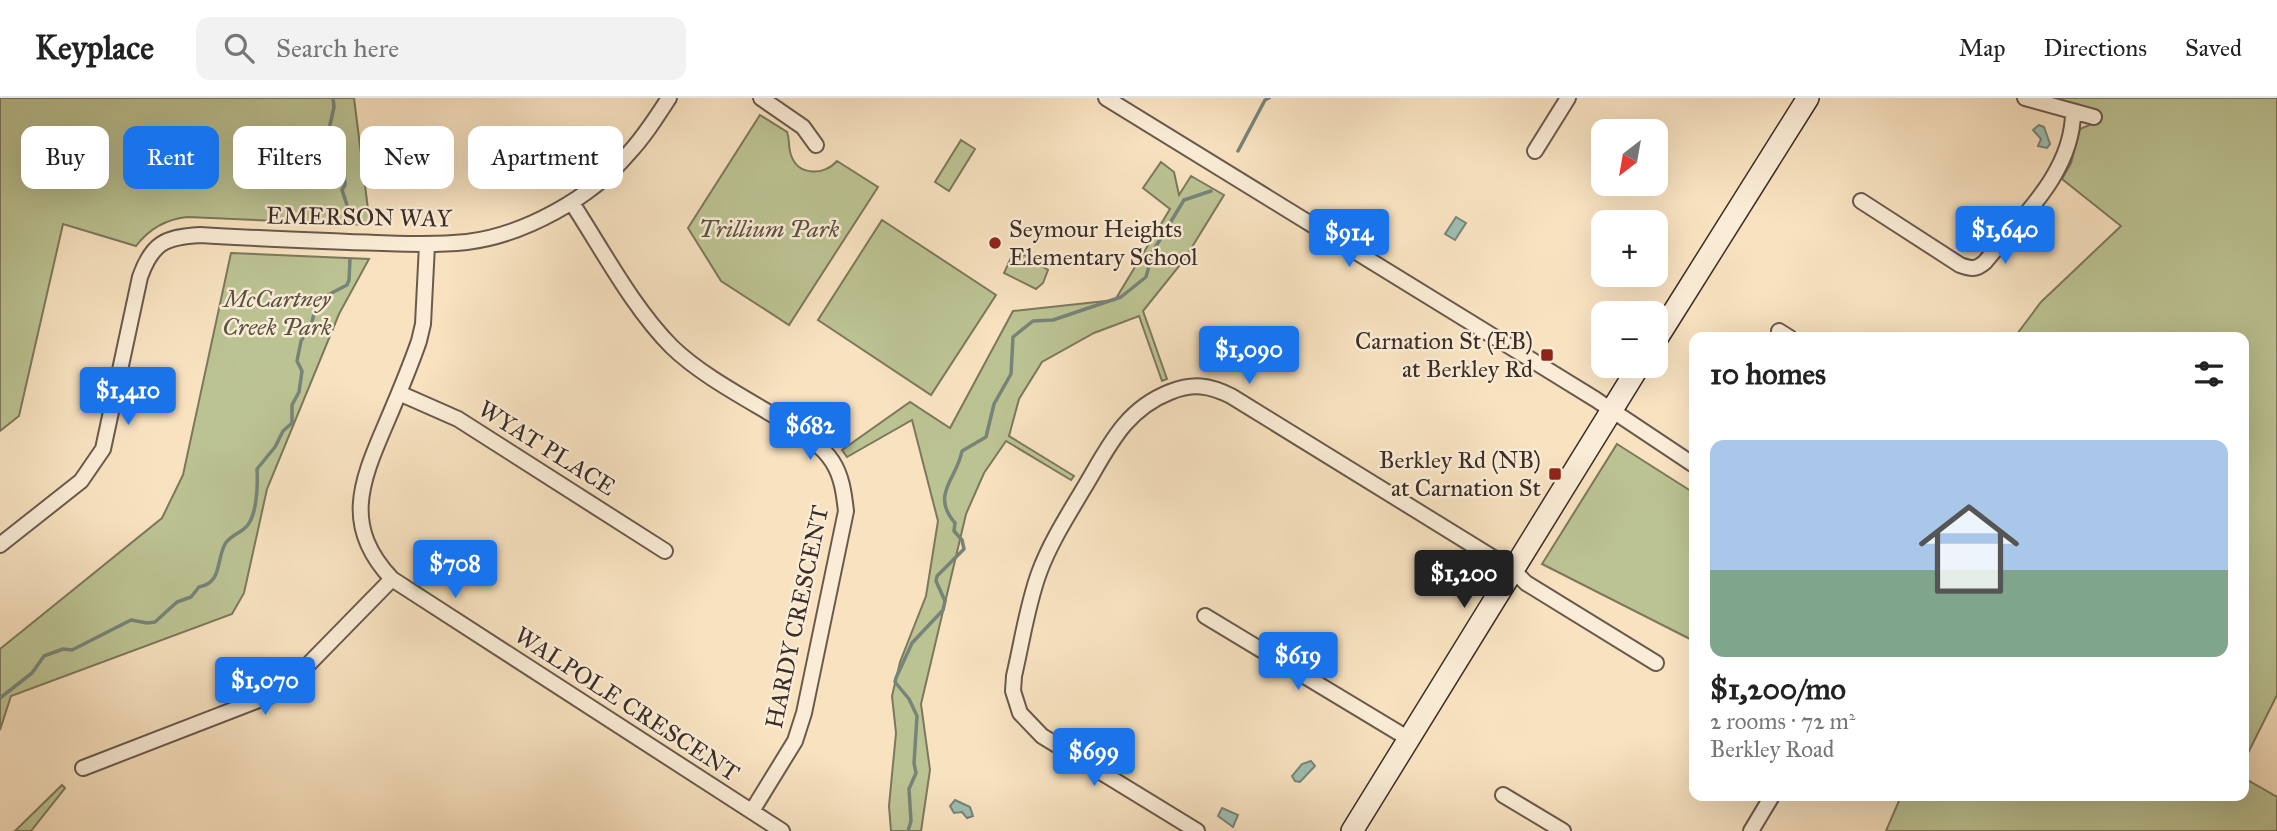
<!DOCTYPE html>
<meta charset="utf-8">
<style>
:root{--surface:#fff;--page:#f2f2f2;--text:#222;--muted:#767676;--line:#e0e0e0;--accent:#1a73e8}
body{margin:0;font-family:"IM FELL Great Primer",serif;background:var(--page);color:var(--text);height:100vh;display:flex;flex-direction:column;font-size:26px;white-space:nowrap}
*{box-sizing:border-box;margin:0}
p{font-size:23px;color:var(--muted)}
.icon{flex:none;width:38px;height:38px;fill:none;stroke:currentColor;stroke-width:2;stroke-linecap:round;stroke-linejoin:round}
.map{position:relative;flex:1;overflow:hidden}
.panel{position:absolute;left:1689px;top:234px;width:560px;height:469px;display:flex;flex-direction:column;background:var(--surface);border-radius:14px;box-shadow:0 7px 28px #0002}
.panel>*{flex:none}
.top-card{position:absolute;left:21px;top:28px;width:665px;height:63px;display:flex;gap:14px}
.needle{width:46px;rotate:211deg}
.buttons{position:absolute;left:1591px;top:21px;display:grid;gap:14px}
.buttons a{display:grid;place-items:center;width:77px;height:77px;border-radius:14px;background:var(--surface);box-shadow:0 7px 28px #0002;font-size:35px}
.price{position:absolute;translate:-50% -60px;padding:0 16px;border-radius:7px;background:var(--accent);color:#fff;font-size:23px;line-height:46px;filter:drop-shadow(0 2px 4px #0008)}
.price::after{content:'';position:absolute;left:50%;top:42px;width:21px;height:16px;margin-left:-10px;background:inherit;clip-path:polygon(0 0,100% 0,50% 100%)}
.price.current{background:#222;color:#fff}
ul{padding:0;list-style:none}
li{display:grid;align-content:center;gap:14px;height:371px;padding:0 21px}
li span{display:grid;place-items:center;height:217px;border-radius:14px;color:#555}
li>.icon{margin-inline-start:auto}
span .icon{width:126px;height:126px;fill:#fffc;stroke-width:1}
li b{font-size:30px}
h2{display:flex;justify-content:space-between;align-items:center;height:84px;padding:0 21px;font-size:30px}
.pill{padding:0 24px;border-radius:14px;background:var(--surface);box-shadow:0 7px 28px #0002;font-size:24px;line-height:63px}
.pill.current{background:var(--accent);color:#fff}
header{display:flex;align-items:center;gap:42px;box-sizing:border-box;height:98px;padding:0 35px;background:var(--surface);border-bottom:2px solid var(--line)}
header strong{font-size:33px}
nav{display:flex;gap:38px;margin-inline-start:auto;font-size:24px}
.search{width:490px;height:63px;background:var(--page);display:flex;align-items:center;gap:18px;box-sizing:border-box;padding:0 24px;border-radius:14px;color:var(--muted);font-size:26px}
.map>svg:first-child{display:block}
.green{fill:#bcc393;stroke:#7c785d;stroke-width:2}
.water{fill:#9dbeb0;stroke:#768479;stroke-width:2}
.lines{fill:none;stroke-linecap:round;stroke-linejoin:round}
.stream{stroke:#768479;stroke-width:3.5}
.street-casing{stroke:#6a5a4d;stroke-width:18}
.secondary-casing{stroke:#3b2d27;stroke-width:24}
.street{stroke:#faecd6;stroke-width:14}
.secondary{stroke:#faecd6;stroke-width:21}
.poi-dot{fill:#8f2418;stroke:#faecd6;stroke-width:2.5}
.labels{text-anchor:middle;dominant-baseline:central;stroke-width:5;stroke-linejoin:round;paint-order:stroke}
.street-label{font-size:24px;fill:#3b2d27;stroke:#faecd6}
.park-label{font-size:24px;font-style:italic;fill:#5b5242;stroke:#faecd6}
.poi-label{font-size:24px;fill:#3b2d27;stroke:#faecd6;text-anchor:end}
</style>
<header>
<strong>Keyplace</strong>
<div class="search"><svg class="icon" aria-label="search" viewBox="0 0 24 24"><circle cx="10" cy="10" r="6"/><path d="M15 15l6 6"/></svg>Search here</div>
<nav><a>Map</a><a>Directions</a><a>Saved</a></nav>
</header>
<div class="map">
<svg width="2277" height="733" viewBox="0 0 2277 733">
<rect width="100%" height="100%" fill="#f8e2c0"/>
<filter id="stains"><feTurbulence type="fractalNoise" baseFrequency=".00286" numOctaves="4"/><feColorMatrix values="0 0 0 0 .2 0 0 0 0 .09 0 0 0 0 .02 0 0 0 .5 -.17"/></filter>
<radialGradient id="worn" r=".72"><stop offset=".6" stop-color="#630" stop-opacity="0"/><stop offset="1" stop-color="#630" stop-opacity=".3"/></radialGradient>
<!-- green -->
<path class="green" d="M 0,0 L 354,0 L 370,127 L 188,119 C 166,121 149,131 136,148 L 63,126 L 19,318 L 0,333 Z
M 2052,0 L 2277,0 L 2277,597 L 2244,663 L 2244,240 L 2014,240 L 2041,204 L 2121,128 L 2062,81 L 2071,65 L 2080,31 L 2092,26 L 2095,12 Z
M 760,17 L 787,34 C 790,42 788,49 791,57 C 798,78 824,78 837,63 L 878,89 L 789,227 L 721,183 L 688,130 Z
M 961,42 L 975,51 L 949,93 L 935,84 Z
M 1161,64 L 1174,74 L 1179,97 L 1191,78 L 1224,97 L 1184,162 L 1143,213 L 1167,281 L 1162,283 L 1139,218 L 1094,235 L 1042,264 L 1019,301 L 1009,338 L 1074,378 L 1071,382 L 1006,343 L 984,375 L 966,416 L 921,606 L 930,672 L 921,733 L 891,733 L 889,708 L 896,635 L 892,598 L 900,564 L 926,498 L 938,423 L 912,322 L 847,359 L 842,352 L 910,304 L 950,330 L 1013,213 L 1115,202 L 1170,111 L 1143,90 Z
M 882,122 L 996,197 L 931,297 L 818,222 Z
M 1015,151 L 1048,172 L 1043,185 L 1036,191 L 1004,175 Z
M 231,155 L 369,161 L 339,216 L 267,391 L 244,495 L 232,516 L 11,598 L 0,632 L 0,551 L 162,420 L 183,377 Z
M 1617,346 L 1694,395 L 1694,543 L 1542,466 Z
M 2244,680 L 2277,699 L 2277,733 L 1886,733 L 1901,698 L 2244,698 Z
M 62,687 L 65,690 L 31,733 L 15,733 Z"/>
<!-- water -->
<path class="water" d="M 2039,27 L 2044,29 L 2050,46 L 2047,50 L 2038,48 L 2041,41 L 2033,32 Z
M 1456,119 L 1466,125 L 1455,142 L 1445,136 Z
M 1311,663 L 1315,668 L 1300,684 L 1295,683 L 1292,678 L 1302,666 Z
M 955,702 L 970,709 L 973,718 L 967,720 L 962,714 L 954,715 L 950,708 Z
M 1222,710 L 1238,717 L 1233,729 L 1218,718 Z"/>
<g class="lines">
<!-- stream -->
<path class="stream" d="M 333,0 L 334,9 L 328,36 L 334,54 L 344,68 L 345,87 L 342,92 L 348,110 L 349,120
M 1238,53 L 1265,2 L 1269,0
M 0,600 L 32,575 L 44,558 L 63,551 L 72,552 L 131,522 L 147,525 L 155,524 L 177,504 L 191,499 L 199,489 C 222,485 216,463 225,446 C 230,438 240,435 246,429 C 257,418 258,387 257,371 L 275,349 L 283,333 L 292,325 L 292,307 L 299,294 L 302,273 L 297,263 L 301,243 L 312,224 L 316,208 L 322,200 L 347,187 L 349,182 L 350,161
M 908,733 L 911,723 L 909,691 L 916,675 L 914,665 L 917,618 L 909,601 L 895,584 L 896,580 L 912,545 L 943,512 L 945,503 L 936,483 L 937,478 L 964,451 L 962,442 L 954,433 L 955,425 C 930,396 957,381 962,353 L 986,339 L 994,306 L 1011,276 L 1013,239 L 1033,223 L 1053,222 L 1121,199 L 1146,179 L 1153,153 L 1184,102 L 1211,93"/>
<defs>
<path id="street" d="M 761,0 L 803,29 L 816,47
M 1106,0 L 1595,301 L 1694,367
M 2025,0 L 2094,19
M 1535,53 L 1568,0
M 1861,103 L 1960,167 C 1971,171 1976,172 1985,164 C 2021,120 2073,74 2073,14
M 572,105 C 602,151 633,210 672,249 C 702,278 747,301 783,323 C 800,334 820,345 832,363 C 842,378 844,396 846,413 L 804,615 L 795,643 L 752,713
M 427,147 L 423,226 L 419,243 C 409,272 397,300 385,328 C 360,386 343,429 392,481 L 782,733
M 1779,233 L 1790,240
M 399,295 L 458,321 L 665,453
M 0,447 L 81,383 L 103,351 L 140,179 C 152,145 165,139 200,137 C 249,140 299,142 349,144 C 389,145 428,148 467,144 C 524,137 591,100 628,56 C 644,39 656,20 669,0
M 1205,518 L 1409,641
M 83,670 L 269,598 L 299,576 L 392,481
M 1503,697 L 1563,733
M 1197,733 L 1042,638 L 1020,615 L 1013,593 L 1014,578 C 1022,544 1027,508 1039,475 C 1050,445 1068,417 1084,390 C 1108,350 1124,312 1170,294 C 1193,285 1209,287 1231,298 L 1513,472 L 1526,485 L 1656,565
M 1751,733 L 1772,698"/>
<path id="secondary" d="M 1656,242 L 1808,0
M 1352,733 L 1639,268"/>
</defs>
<!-- street casing -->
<use href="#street" class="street-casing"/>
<!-- secondary casing -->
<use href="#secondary" class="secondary-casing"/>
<!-- street -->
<use href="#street" class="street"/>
<!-- secondary -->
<use href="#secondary" class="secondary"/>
</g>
<!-- markers -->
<g class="poi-dot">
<circle cx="995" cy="145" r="7"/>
<rect x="1540" y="250" width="14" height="14" rx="3.5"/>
<rect x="1548" y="369" width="14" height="14" rx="3.5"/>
</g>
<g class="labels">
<!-- street labels -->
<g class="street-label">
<text transform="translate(359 119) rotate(1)">EMERSON WAY</text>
<text transform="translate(547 350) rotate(32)">WYAT PLACE</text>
<text transform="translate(797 519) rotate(-78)">HARDY CRESCENT</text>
<text transform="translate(627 606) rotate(33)">WALPOLE CRESCENT</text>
</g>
<!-- park labels -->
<g class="park-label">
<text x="769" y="131">Trillium Park</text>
<text x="277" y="201">McCartney<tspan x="277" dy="28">Creek Park</tspan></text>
</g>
<!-- poi labels -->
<g class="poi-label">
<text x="1009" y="131" text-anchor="start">Seymour Heights<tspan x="1009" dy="28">Elementary School</tspan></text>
<text x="1533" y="243">Carnation St (EB)<tspan x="1533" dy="28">at Berkley Rd</tspan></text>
<text x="1541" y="362">Berkley Rd (NB)<tspan x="1541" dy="28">at Carnation St</tspan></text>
</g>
</g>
<rect width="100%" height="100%" filter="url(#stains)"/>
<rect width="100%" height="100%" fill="url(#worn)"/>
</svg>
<div class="buttons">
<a><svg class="needle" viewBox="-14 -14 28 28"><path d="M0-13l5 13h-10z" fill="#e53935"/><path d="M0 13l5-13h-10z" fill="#767676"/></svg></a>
<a>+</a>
<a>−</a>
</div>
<b class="price" style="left:2005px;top:168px">$1,640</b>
<b class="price" style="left:1349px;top:171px">$914</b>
<b class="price" style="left:1249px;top:288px">$1,090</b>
<b class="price" style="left:128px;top:329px">$1,410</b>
<b class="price" style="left:810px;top:364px">$682</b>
<b class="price" style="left:455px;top:502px">$708</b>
<b class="price current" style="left:1464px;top:512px">$1,200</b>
<b class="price" style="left:1298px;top:594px">$619</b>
<b class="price" style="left:265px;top:619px">$1,070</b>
<b class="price" style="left:1094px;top:690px">$699</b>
<div class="top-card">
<a class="pill">Buy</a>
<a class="pill current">Rent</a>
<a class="pill">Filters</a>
<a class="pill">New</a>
<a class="pill">Apartment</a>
</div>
<section class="panel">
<h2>10 homes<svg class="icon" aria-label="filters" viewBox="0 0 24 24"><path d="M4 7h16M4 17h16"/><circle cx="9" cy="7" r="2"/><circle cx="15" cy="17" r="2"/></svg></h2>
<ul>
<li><span style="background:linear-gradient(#a9c7e8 60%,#7fa58c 0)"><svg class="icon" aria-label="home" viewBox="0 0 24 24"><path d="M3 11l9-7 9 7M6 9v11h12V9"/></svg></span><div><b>$1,200/mo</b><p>2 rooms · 72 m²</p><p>Berkley Road</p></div></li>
</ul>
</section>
</div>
